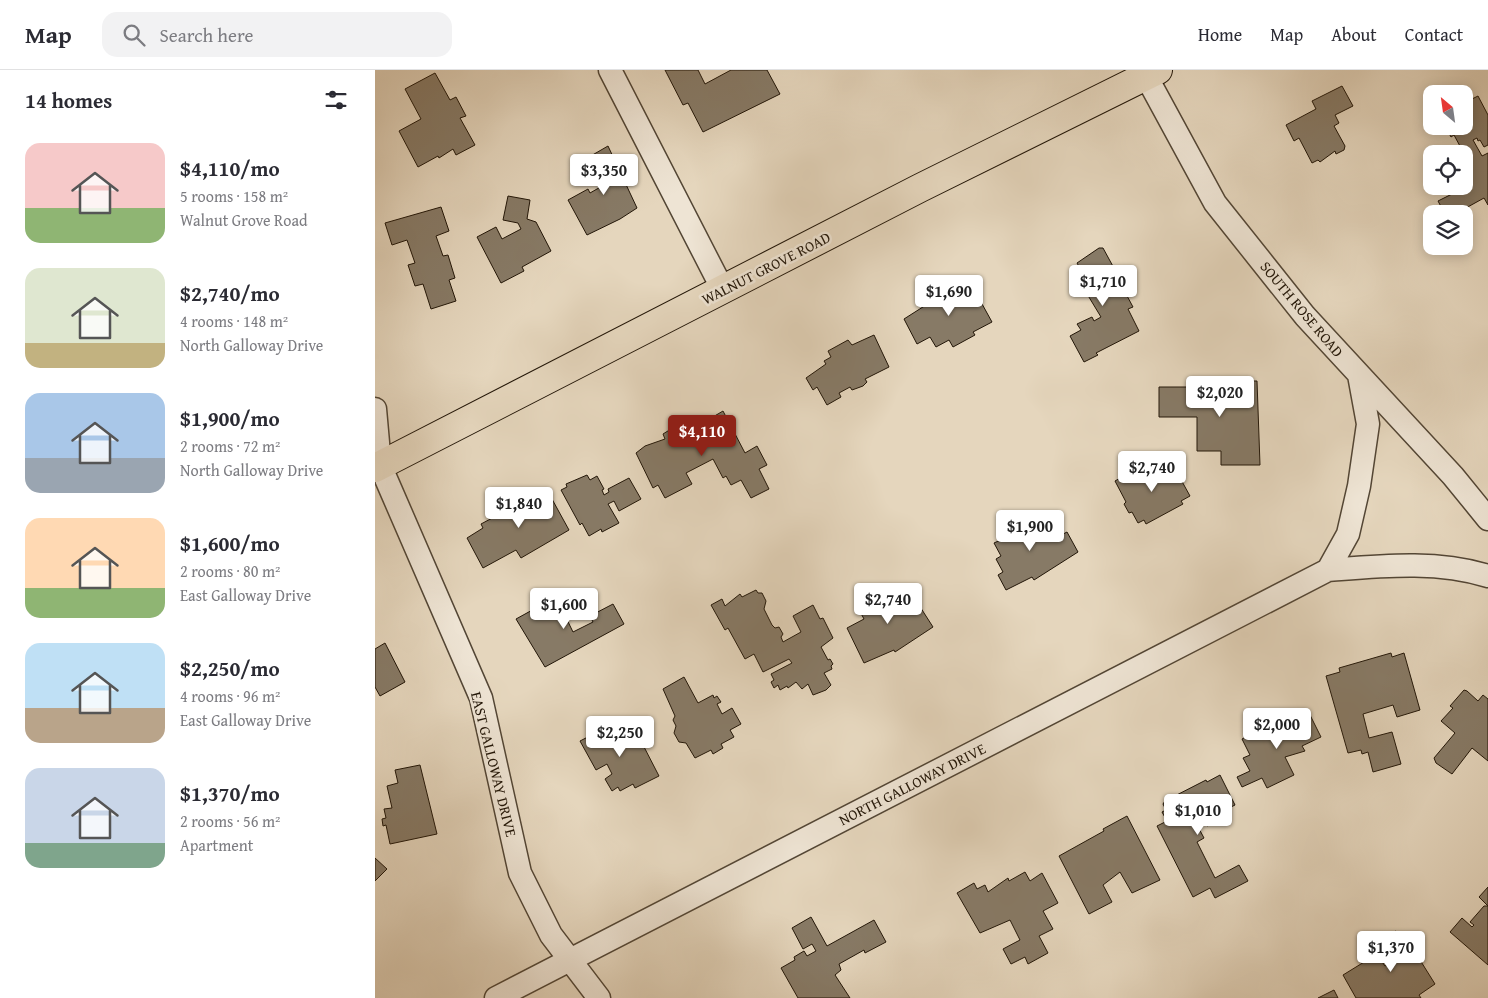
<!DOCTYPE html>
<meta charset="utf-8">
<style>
:root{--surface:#fff;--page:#f2f2f3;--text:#2b2b33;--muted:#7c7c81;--line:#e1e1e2;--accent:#8f2418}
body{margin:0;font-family:"Gentium Book Plus",serif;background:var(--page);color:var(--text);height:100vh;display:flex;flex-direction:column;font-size:19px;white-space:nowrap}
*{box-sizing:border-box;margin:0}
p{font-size:16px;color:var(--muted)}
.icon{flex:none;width:28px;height:28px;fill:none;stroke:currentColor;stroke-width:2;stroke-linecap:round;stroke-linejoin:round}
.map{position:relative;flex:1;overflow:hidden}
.drawer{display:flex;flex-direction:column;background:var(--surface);width:375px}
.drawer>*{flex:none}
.needle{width:32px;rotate:331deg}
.controls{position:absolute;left:1048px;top:15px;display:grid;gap:10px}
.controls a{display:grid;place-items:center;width:50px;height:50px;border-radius:10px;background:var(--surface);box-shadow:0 2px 12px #0003;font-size:25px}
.price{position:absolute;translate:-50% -42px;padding:0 11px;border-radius:5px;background:#fff;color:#222;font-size:16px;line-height:32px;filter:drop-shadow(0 1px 2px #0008)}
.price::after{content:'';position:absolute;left:50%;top:30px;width:15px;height:11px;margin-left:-8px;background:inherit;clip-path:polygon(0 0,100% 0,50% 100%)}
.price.current{background:var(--accent);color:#fff}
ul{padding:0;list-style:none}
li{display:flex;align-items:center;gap:15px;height:125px;padding:0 25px}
li span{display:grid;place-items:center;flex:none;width:140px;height:100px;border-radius:15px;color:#555}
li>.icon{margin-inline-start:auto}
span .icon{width:60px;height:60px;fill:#fffc;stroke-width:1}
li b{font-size:21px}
h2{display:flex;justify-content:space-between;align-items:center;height:60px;padding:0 25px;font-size:21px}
header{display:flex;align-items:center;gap:30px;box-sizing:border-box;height:70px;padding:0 25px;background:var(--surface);border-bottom:1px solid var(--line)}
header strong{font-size:24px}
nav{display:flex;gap:28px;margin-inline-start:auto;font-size:18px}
.search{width:350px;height:45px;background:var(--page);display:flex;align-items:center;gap:12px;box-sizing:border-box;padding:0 18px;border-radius:15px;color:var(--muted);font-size:19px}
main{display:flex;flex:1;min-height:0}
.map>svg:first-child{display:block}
.building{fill:#877a66;stroke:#221608}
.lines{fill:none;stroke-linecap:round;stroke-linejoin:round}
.minor-casing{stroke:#534635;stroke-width:25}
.major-casing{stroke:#221608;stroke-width:30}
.minor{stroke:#eee4d4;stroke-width:22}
.major{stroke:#e5d6bd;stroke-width:28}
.labels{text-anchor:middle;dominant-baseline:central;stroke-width:5;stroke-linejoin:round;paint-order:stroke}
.street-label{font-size:15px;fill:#221608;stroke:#eee4d4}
</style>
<header>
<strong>Map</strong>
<div class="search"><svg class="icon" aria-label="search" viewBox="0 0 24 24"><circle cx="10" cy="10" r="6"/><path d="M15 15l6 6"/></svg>Search here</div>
<nav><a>Home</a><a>Map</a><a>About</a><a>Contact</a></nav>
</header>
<main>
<section class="drawer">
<h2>14 homes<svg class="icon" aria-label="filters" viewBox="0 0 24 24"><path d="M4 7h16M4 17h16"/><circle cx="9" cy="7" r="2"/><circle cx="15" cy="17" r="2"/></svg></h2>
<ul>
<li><span style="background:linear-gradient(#f6c9c9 65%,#8fb573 0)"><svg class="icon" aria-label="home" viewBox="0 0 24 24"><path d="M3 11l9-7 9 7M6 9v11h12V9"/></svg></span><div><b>$4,110/mo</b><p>5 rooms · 158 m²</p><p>Walnut Grove Road</p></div></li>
<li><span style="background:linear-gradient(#dfe7d0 75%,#c2b280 0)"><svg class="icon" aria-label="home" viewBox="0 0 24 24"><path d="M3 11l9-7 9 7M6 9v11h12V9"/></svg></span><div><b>$2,740/mo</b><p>4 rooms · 148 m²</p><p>North Galloway Drive</p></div></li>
<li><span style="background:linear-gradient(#a9c7e8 65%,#9aa5b1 0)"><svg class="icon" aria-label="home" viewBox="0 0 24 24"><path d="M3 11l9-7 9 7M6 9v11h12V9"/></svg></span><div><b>$1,900/mo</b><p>2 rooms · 72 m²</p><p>North Galloway Drive</p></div></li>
<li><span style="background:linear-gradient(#ffd9b3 70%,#8fb573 0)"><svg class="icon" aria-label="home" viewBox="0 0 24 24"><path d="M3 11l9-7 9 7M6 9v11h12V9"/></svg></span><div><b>$1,600/mo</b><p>2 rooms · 80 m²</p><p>East Galloway Drive</p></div></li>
<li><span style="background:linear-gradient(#bfe0f5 65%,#b9a48a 0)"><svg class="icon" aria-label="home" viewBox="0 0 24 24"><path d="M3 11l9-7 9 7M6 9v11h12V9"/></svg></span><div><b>$2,250/mo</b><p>4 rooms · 96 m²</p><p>East Galloway Drive</p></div></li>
<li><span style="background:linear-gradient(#c9d6e8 75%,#7fa58c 0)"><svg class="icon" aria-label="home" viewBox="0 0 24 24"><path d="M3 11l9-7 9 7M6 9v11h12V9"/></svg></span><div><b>$1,370/mo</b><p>2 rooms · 56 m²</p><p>Apartment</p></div></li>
</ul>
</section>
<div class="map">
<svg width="1113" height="928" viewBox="0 0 1113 928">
<rect width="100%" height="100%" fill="#e5d6bd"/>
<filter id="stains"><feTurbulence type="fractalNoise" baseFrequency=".004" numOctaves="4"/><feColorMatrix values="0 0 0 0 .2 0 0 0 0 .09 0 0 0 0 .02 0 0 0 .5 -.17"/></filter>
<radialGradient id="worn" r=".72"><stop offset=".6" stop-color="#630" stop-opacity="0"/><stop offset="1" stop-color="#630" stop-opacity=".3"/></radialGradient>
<!-- building -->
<path class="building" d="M 290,0 L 323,0 L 330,14 L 356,0 L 392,0 L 405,24 L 328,62 L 313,33 L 308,35 Z
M 60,3 L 75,30 L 81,27 L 91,46 L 85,48 L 100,75 L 81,85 L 78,79 L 64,88 L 63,86 L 43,97 L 24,61 L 46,49 L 30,19 Z
M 967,16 L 978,36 L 960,45 L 964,53 L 959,56 L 970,76 L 969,80 L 961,84 L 960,81 L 945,92 L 943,90 L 937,93 L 924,68 L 919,71 L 911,55 L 941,39 L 937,31 Z
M 1103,26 L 1113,45 L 1113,75 L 1109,77 L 1105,70 L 1103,71 L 1102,68 L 1098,70 L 1107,86 L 1113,83 L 1113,135 L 1109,128 L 1080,144 L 1070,144 L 1063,131 L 1079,123 L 1075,116 L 1089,116 L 1089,84 L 1076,84 L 1086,78 L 1079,65 L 1076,67 L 1070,56 L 1089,56 L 1089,33 Z
M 233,76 L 262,138 L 245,149 L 212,165 L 193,130 L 213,119 L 215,123 L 229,115 L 214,87 Z
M 133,126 L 155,130 L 152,149 L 161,152 L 176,181 L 147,197 L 149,201 L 126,213 L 102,167 L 121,157 L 127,169 L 146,159 L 143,153 L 128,150 Z
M 66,137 L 74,161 L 61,166 L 68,186 L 73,185 L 80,208 L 74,210 L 81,231 L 56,239 L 48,214 L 40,216 L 33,195 L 40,193 L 32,170 L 17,175 L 10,153 Z
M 724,178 L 728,178 L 740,200 L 744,200 L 747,204 L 744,211 L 758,237 L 753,239 L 764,261 L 721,283 L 723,285 L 709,292 L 695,266 L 706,260 L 702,254 L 717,247 L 719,251 L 726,247 L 706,214 L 712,211 L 702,193 Z
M 596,214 L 617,252 L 598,262 L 600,265 L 578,277 L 574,270 L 561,277 L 555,267 L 542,274 L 529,249 L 551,235 L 548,229 L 570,217 L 574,224 Z
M 499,265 L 514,297 L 490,309 L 492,312 L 488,316 L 477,320 L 475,317 L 464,323 L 466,327 L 452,335 L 442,317 L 438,320 L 431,308 L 451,294 L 449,291 L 456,287 L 453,281 L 473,270 L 477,275 Z
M 840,311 L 882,311 L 885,395 L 846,395 L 846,381 L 822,381 L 822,347 L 784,347 L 784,317 L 840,317 Z
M 348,341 L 370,383 L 382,376 L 392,395 L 384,399 L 394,419 L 376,428 L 366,410 L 356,415 L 351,406 L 348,408 L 338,389 L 311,403 L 317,414 L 290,428 L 283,415 L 278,418 L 261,383 L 270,376 L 290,369 L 288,364 L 296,359 L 315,350 L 321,357 Z
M 783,388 L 796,411 L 804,406 L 815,426 L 806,431 L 808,434 L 771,454 L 769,450 L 763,453 L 757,442 L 754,443 L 749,434 L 751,432 L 740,411 L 754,403 L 758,410 L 771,403 L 767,397 Z
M 212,405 L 215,410 L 222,406 L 229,419 L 227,420 L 229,425 L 234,422 L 233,419 L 254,408 L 266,429 L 244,441 L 239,431 L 233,434 L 244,453 L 227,462 L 226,459 L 214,466 L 207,453 L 205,455 L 186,420 L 192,417 L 191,414 Z
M 172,420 L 194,460 L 146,488 L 141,480 L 108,498 L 92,468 L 108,458 L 106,454 L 136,438 L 134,436 L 158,423 L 160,426 Z
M 656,443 L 665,460 L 670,457 L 677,470 L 692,462 L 703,482 L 659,510 L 657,507 L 631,520 L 623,505 L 628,502 L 621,489 L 626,486 L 619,473 L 630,468 L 626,460 Z
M 533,518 L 558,557 L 520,582 L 519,580 L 489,593 L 472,558 L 489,549 L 482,536 L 510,521 L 518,535 L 523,532 L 526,538 L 531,535 L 525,523 Z
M 381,520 L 383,523 L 387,523 L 391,531 L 389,539 L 397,555 L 400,558 L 404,557 L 408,564 L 406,567 L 408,572 L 426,562 L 418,546 L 438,535 L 445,549 L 448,548 L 458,568 L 446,577 L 453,590 L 455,589 L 458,594 L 456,596 L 457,599 L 449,603 L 456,615 L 451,620 L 438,625 L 433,614 L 427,619 L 421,612 L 413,618 L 412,616 L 405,620 L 403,615 L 399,618 L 396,612 L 399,610 L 396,604 L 417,593 L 414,589 L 388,602 L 379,584 L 370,589 L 353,558 L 350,560 L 336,535 L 347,529 L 350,536 L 365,524 L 367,527 Z
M 181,527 L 198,562 L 218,552 L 215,546 L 238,534 L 249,554 L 170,597 L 141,549 Z
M 10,573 L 30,612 L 5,626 L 0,617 L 0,579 Z
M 1016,583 L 1017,587 L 1029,583 L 1045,640 L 1022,647 L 1018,635 L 988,644 L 994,668 L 1017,662 L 1026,694 L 998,702 L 993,682 L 987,684 L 986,680 L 973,683 L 951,606 L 965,602 L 964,598 Z
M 309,607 L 323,633 L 338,625 L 339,628 L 342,626 L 346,632 L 342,634 L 347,644 L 357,638 L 366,654 L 355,660 L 359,667 L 346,674 L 348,678 L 338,684 L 336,680 L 320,688 L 311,673 L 304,672 L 299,663 L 301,656 L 298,650 L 300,646 L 288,619 Z
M 1089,620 L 1092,621 L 1103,631 L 1108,625 L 1113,629 L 1113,691 L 1097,678 L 1077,704 L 1061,693 L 1059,688 L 1080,663 L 1066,651 L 1078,638 L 1075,636 Z
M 933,641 L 946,667 L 927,676 L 930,681 L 910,687 L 919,705 L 892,718 L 887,708 L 867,717 L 862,707 L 875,701 L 868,688 L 875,685 L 867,669 L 890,657 L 892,662 Z
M 242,652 L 251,669 L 258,666 L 263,676 L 267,673 L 284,706 L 260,718 L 258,714 L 245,721 L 243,717 L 237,721 L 230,709 L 237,704 L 232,694 L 221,700 L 205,671 Z
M 45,695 L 62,764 L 15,774 L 11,755 L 8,756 L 7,749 L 11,748 L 9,739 L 17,738 L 12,716 L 23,713 L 20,700 Z
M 845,705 L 860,735 L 846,742 L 848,747 L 832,756 L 829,752 L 822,755 L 829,768 L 822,772 L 840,808 L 864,795 L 873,811 L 840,828 L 835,818 L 818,827 L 782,756 L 792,751 L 787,742 L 791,740 L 788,734 L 790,731 L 831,710 L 832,712 Z
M 752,746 L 785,810 L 757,823 L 745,802 L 728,815 L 737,832 L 714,844 L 684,786 L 729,761 L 728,759 Z
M 0,788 L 12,799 L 0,811 Z
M 650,802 L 655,811 L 667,803 L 683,833 L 668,841 L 678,859 L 664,866 L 673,883 L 653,894 L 650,887 L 636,894 L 628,879 L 645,870 L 635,850 L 605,863 L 582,823 L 599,813 L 602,819 L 610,815 L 613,822 L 633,808 L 634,811 Z
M 1113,817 L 1113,836 L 1104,827 Z
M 1109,836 L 1113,836 L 1113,895 L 1075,862 L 1087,848 L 1097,857 L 1099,855 L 1095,852 Z
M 436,847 L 452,876 L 499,850 L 511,872 L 490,883 L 489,880 L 464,894 L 466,900 L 460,905 L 475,928 L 423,928 L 406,898 L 420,890 L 419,887 L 429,881 L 432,886 L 441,881 L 437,874 L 428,879 L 417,858 Z
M 1021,861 L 1023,863 L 1026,862 L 1037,881 L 1035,884 L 1040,882 L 1060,914 L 1044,925 L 1046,928 L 981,928 L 968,905 L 994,889 L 995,891 L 1003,886 L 1010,896 L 1018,892 L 1006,873 L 1008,872 L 1006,869 Z
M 959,920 L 963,928 L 943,928 Z"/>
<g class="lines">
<defs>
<path id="minor" d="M 235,0 L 348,220
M 771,6 L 840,133 L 930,246 L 1078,406 L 1113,449
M 0,339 L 5,395 L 106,628 L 145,803 L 176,865 L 224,928
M 953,500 L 973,464 L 984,416 L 993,354 L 984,305
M 121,928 L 953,500 C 1006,496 1061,490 1113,506"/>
<path id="major" d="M 0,398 L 545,118 L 783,0"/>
</defs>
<!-- minor casing -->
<use href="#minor" class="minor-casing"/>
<!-- major casing -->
<use href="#major" class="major-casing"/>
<!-- minor -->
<use href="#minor" class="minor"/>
<!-- major -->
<use href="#major" class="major"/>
</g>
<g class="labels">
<!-- street labels -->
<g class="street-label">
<text transform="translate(391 198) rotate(-27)">WALNUT GROVE ROAD</text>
<text transform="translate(927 239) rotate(50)">SOUTH ROSE ROAD</text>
<text transform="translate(119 694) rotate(76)">EAST GALLOWAY DRIVE</text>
<text transform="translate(537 714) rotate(-27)">NORTH GALLOWAY DRIVE</text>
</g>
</g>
<rect width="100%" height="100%" filter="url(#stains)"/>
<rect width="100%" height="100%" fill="url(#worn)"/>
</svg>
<div class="controls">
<a><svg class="needle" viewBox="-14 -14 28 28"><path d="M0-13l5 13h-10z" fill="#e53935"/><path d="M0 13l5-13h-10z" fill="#7c7c81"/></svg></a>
<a><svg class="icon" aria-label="locate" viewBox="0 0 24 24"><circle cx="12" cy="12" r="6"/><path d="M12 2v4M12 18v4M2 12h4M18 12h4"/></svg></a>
<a><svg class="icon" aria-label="layers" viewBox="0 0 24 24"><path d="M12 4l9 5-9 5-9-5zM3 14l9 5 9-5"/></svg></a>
</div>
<b class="price" style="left:229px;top:126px">$3,350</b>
<b class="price" style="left:728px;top:237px">$1,710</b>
<b class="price" style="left:574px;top:247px">$1,690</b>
<b class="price" style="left:845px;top:348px">$2,020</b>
<b class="price current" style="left:327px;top:387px">$4,110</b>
<b class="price" style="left:777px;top:423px">$2,740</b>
<b class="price" style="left:144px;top:459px">$1,840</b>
<b class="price" style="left:655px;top:482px">$1,900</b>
<b class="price" style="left:513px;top:555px">$2,740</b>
<b class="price" style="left:189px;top:560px">$1,600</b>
<b class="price" style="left:902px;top:680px">$2,000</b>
<b class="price" style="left:245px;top:688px">$2,250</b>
<b class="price" style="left:823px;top:766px">$1,010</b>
<b class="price" style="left:1016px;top:903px">$1,370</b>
</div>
</main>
